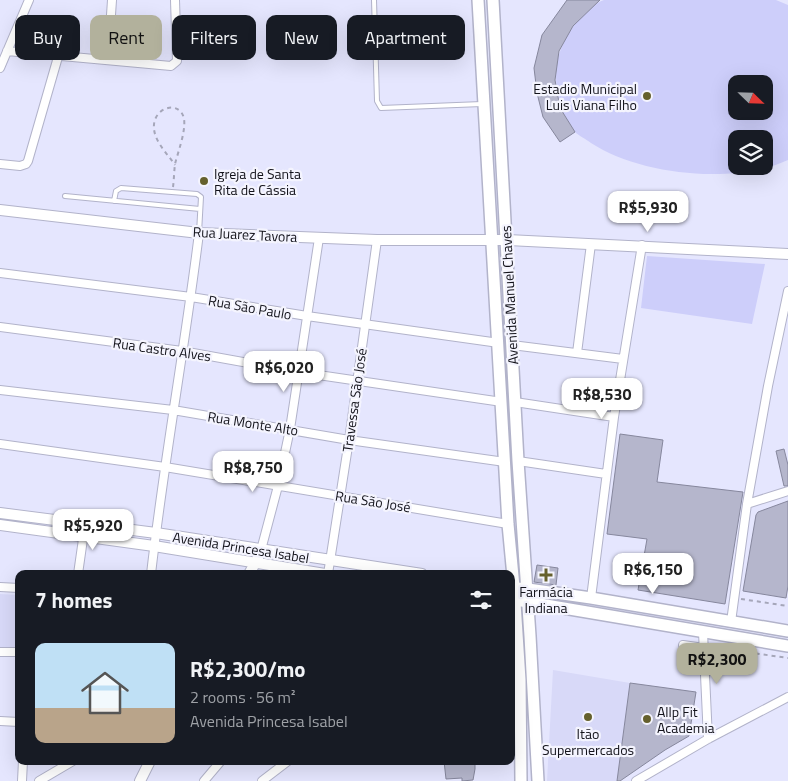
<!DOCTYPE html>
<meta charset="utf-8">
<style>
:root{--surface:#171b24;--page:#20242c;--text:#f1f3f6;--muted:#9ea1a6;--accent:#b2b19c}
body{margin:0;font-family:"Titillium Web",sans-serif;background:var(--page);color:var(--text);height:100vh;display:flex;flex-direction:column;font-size:19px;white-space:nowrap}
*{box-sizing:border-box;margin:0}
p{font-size:16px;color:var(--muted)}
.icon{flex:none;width:28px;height:28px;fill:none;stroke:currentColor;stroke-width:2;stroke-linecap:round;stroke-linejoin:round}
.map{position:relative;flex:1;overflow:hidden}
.sheet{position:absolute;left:15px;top:570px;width:500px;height:195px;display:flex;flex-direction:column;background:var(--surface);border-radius:10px;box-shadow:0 5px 20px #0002}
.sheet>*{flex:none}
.top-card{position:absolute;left:15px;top:15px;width:500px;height:45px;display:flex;gap:10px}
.needle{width:32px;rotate:113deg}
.controls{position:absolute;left:728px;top:75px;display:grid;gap:10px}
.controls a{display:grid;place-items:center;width:45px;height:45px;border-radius:10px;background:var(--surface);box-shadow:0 5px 20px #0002;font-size:25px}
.price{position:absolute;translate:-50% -42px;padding:0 11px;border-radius:10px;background:#fff;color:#222;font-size:16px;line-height:32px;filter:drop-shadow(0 1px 2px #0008)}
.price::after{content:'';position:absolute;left:50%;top:30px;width:15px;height:11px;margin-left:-8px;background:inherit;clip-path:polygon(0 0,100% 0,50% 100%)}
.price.selected{background:var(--accent);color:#111}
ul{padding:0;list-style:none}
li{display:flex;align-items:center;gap:15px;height:125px;padding:0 20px}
li span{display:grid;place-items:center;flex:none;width:140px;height:100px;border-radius:10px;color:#555}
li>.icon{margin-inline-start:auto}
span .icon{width:60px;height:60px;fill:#fffc;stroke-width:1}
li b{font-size:21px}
h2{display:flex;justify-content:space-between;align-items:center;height:60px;padding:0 20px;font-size:21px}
.pill{padding:0 18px;border-radius:10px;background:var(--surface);box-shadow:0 5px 20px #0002;font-size:18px;line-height:45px}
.pill.selected{background:var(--accent);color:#111}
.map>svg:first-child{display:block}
.built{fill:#d8d9f8}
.green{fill:#cdcefa;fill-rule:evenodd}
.building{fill:#b5b6cc;stroke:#86879d}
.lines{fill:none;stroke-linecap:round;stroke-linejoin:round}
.service-casing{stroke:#b2b3ca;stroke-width:6}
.minor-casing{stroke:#b2b3ca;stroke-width:10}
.tertiary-casing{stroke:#b2b3ca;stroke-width:12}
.secondary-casing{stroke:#b2b3ca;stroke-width:14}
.path{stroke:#a5a6b9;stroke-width:2;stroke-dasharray:4 4;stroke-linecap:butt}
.service{stroke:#fff;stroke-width:4}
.minor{stroke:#fff;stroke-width:8}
.tertiary{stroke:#fff;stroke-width:10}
.secondary{stroke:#fff;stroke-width:11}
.poi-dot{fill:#65602d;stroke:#f4f4fe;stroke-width:2}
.labels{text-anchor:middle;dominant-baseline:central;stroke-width:4.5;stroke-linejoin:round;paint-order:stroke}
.poi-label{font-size:14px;fill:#12121a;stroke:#f4f4fe;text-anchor:start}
.street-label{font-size:14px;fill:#12121a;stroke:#f4f4fe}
</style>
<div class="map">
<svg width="788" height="781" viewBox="0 0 788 781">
<rect width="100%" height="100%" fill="#e5e6fe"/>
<!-- built -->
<path class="built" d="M 0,594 L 19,595 L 19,652 L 0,650 Z
M 553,670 L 630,683 L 617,781 L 547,781 Z"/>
<!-- green -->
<path class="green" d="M 604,0 L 776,0 L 788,5 L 788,160 C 733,185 640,175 591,143 C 586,139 579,136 575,132 C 566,122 560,107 558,95 C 554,76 556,57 565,40 C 573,25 587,6 604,0 ZM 736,84 L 764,84 L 764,111 L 736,111 ZM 736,139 L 764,139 L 764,166 L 736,166 Z
M 647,256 L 765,264 L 752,324 L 641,308 Z"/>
<!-- building -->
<path class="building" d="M 567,0 L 600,0 L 573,26 L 559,51 L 555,80 L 560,108 L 575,132 L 560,142 L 543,117 L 537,93 L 534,68 L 542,35 Z
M 620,434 L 663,440 L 657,482 L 743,492 L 725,604 L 638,590 L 647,539 L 607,534 Z
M 784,449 L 788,465 L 788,486 L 784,486 L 776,451 Z
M 788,501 L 788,586 L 786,598 L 743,591 L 756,515 L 758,512 Z
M 537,565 L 558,568 L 556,585 L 534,582 Z
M 630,683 L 696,692 L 689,736 L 665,750 L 620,781 L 617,781 Z
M 444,761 L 475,761 L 475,769 L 473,780 L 462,781 L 462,778 L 446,779 Z"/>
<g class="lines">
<defs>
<path id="service" d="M 374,0 L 377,101 L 381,108 L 482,104
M 65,196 L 200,209
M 114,201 L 116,191 L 121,188 L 197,194 L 201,197 L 199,233"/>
<path id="minor" d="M 7,51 L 171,66 L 177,61 L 175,0
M 108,60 L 112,0
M 0,68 L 29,0
M 0,164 L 20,166 L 26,164 L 28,161 L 58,57
M 0,273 L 191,297 L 307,316 L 499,343
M 0,327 L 182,351 L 298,372 L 502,402
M 512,345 L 623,359
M 577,353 L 591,244
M 0,390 L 173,410 L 349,440 L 505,462
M 515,402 L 614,417
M 0,444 L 165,467 L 508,524
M 518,461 L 606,474
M 747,504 L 788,491
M 261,550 L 278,486 L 290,429 L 319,238
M 78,574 L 85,525
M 151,574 C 164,460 185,347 199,233
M 328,574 L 349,440 L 377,240
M 0,587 L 19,588
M 591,598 L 614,417 L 642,245
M 731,622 L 747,504 L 768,386 L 788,291
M 703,632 L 708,739
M 683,645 L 704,648
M 0,652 L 19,652
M 0,721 L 19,722
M 22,781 L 23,761
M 39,781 L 73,761
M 204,781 L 221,761
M 262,781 L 288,761
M 636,781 L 708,739 L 788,697"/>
<path id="tertiary" d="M 0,210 L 199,233 L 377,240 L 507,240 L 788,254
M 0,513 L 156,533 L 422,574
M 0,525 L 154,546 L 325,574
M 249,574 L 258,558
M 140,781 L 150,761"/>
<path id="secondary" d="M 478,0 L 508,524 L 514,587 L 520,680 L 521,781
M 493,0 L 518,461 L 530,636 L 538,781
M 521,588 L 591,598 L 788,631
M 522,601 L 788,646"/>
</defs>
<!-- service casing -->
<use href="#service" class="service-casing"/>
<!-- minor casing -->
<use href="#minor" class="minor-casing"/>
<!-- tertiary casing -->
<use href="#tertiary" class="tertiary-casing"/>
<!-- secondary casing -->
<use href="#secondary" class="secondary-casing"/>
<!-- path -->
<path class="path" d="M 173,187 C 174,180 174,172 175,164 C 178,152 186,131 184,119 C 180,97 145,109 156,137 C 160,147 169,156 175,165
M 741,599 L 788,606
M 724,649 L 788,658"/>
<!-- service -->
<use href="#service" class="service"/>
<!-- minor -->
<use href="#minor" class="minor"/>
<!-- tertiary -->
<use href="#tertiary" class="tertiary"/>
<!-- secondary -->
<use href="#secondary" class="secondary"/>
</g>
<!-- markers -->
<g class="poi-dot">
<circle cx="647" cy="96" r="5"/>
<circle cx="204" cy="181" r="5"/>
<path d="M543.5 567.5h5v5h5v5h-5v5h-5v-5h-5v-5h5z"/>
<circle cx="588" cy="717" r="5"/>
<circle cx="647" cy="719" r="5"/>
</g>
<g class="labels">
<!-- poi labels -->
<g class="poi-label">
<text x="637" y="88" text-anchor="end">Estadio Municipal<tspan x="637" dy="16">Luis Viana Filho</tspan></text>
<text x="214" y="173">Igreja de Santa<tspan x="214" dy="16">Rita de Cássia</tspan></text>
<text x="546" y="591" text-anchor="middle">Farmácia<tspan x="546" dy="16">Indiana</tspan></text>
<text x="657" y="711">Allp Fit<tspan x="657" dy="16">Academia</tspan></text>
<text x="588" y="733" text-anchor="middle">Itão<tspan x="588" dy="16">Supermercados</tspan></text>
</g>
<!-- street labels -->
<g class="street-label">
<text transform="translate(245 234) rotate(3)">Rua Juarez Tavora</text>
<text transform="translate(509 295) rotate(-93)">Avenida Manuel Chaves</text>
<text transform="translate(250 307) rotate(10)">Rua São Paulo</text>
<text transform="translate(162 349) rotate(8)">Rua Castro Alves</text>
<text transform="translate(354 400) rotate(-82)">Travessa São José</text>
<text transform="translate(253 423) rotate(9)">Rua Monte Alto</text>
<text transform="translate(373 501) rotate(9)">Rua São José</text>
<text transform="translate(241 547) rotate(9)">Avenida Princesa Isabel</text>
</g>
</g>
</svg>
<div class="controls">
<a><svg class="needle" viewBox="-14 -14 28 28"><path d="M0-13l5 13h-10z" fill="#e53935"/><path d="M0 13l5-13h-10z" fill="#9ea1a6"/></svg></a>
<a><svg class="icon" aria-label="layers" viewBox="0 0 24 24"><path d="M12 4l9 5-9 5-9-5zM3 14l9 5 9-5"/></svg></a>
</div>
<b class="price" style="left:648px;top:233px">R$5,930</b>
<b class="price" style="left:284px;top:393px">R$6,020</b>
<b class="price" style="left:602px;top:420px">R$8,530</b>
<b class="price" style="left:253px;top:493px">R$8,750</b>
<b class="price" style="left:93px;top:551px">R$5,920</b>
<b class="price" style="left:653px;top:595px">R$6,150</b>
<b class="price selected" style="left:717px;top:685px">R$2,300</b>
<div class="top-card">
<a class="pill">Buy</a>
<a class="pill selected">Rent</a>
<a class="pill">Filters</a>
<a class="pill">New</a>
<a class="pill">Apartment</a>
</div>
<section class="sheet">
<h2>7 homes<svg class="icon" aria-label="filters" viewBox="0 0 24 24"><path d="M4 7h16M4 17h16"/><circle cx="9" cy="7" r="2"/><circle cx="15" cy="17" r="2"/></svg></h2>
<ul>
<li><span style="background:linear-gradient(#bfe0f5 65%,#b9a48a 0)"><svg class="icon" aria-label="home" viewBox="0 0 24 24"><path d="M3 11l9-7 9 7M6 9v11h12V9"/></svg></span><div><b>R$2,300/mo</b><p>2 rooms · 56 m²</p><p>Avenida Princesa Isabel</p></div></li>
</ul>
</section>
</div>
